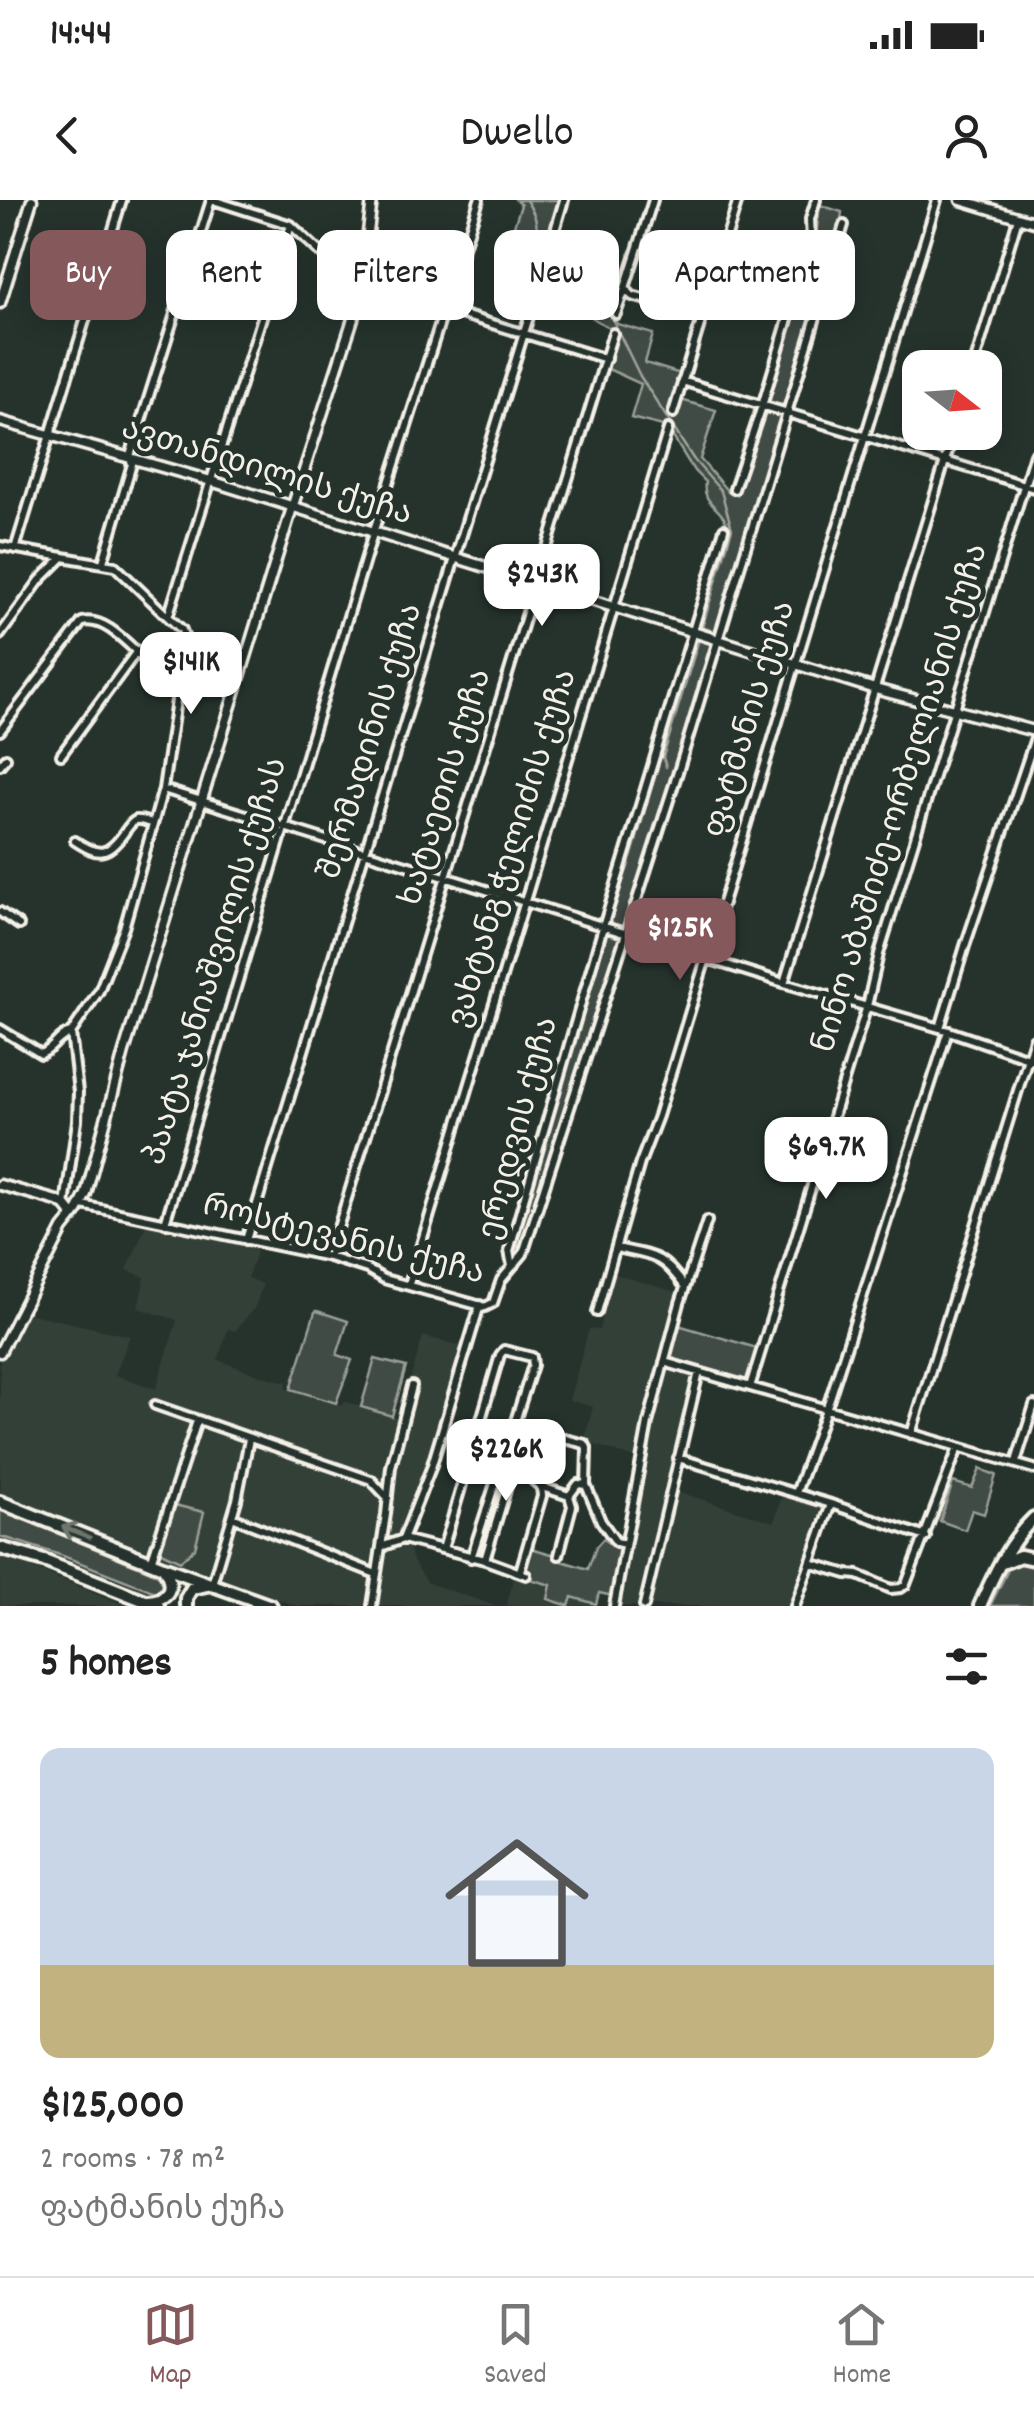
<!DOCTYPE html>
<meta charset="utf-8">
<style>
:root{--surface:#fff;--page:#f6f6f6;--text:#222;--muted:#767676;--line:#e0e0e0;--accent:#85585c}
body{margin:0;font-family:Dekko,"Noto Sans Georgian",sans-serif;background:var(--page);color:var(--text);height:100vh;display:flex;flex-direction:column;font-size:38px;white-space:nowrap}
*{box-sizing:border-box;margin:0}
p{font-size:32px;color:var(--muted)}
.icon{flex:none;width:55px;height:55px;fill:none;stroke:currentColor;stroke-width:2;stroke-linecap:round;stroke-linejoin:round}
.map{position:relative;height:1406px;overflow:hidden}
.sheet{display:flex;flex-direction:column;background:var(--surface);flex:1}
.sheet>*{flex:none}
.hud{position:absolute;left:30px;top:30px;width:975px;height:90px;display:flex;gap:20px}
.needle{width:65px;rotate:107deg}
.buttons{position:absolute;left:902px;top:150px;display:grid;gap:20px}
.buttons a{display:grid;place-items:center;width:100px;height:100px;border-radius:20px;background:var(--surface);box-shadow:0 5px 25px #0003;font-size:50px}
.price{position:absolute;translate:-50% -85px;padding:0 22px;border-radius:20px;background:#fff;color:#222;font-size:32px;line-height:65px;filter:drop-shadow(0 2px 5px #0008)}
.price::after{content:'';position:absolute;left:50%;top:60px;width:30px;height:22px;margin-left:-15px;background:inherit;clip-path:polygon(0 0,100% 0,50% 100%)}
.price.selected{background:var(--accent);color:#fff}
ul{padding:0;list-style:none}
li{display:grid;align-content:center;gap:20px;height:530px;padding:0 40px}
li+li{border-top:2px solid var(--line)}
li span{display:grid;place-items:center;height:310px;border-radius:20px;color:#555}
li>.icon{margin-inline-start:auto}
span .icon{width:180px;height:180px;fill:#fffc;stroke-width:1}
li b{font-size:42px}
h2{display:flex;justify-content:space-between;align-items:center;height:120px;padding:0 40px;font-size:42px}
.tag{padding:0 35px;border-radius:20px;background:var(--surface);box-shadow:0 5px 25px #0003;font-size:35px;line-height:90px}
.tag.selected{background:var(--accent);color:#fff}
.status{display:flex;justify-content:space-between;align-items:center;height:70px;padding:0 50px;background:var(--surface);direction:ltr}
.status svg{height:28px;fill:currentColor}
header{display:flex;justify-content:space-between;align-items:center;height:130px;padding:0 40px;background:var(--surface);font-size:45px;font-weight:600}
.tab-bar{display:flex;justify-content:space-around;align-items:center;height:140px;border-top:2px solid var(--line);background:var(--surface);font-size:28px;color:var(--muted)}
.tab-bar a{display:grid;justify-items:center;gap:5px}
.tab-bar .selected{color:var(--accent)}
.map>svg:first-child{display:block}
.built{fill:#333f39}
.green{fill:#414b45;stroke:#9a9e96;stroke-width:2.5}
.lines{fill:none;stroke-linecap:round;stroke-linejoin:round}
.stream{stroke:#9fa39b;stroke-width:2.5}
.minor-casing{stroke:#f4f1e8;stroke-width:14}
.tertiary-casing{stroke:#f4f1e8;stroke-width:15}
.primary-casing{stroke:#f4f1e8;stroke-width:18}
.trunk-casing{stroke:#f4f1e8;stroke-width:18}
.minor{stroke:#26332d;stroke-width:6}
.tertiary{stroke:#26332d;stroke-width:8}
.primary{stroke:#26332d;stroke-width:10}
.trunk{stroke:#26332d;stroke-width:10}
.oneway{stroke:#6e766e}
.labels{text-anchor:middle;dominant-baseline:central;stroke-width:10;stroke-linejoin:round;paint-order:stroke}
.street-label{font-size:32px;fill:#f4f1e8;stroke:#26332d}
</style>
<div class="status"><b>14:44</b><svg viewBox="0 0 49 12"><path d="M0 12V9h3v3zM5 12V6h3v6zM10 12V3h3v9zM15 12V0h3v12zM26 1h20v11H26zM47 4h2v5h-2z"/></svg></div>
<header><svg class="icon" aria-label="back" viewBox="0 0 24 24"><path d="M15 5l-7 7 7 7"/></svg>Dwello<svg class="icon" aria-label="person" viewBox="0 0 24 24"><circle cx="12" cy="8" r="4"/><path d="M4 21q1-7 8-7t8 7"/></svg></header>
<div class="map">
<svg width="1034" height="1406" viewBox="0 0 1034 1406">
<rect width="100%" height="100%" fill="#26332d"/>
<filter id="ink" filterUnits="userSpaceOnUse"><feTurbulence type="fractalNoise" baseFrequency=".01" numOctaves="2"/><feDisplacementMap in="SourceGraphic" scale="20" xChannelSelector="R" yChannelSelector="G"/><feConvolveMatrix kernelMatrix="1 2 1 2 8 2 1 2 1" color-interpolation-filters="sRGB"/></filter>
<g filter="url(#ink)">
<!-- built -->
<path class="built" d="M 147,1023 L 258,1047 L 247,1078 L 263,1084 L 255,1107 L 235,1131 L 228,1129 L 218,1160 L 259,1175 L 287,1182 L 286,1189 L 342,1206 L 345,1202 L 399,1218 L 423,1136 L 465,1147 L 428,1268 L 402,1343 L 408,1343 L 413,1361 L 428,1383 L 496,1406 L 297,1406 L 0,1296 L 0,1159 L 20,1121 L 27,1113 L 130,1136 L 115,1175 L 156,1189 L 177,1120 L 138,1108 L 145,1077 L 127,1070 Z
M 615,1074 L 680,1093 L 659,1163 L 695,1174 L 668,1289 L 774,1322 L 783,1292 L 825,1304 L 827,1307 L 792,1406 L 617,1406 L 643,1261 L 584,1241 L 593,1207 L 569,1200 L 589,1129 L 599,1130 Z
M 0,1355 L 6,1357 L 127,1406 L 0,1406 Z
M 515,1375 L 551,1385 L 548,1399 L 571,1397 L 596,1404 L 596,1406 L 506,1406 Z"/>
<!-- green -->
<path class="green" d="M 516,0 L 561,0 L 549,41 L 556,44 L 582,80 L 586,70 L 623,82 L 613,116 L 617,124 L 653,134 L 645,163 L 681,174 L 672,207 L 678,208 L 681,200 L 716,210 L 700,259 L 729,293 L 737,295 L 764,209 L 781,215 L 716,432 L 699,426 L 728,333 C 728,307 701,308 705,282 L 694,271 L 667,227 L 631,218 L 641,184 L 608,169 L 616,136 L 608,127 L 594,119 L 578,101 L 581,95 L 545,53 L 509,41 L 521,5 Z
M 820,5 L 842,12 L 840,27 L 785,205 L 769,203 L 768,200 L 815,43 Z
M 696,436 L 712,442 L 630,715 L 624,726 L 613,724 L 610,718 L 632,655 Z
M 608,732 L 622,737 L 522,1048 L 514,1045 L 593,772 L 605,733 Z
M 317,1111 L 348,1121 L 337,1155 L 352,1160 L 336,1203 L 291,1189 L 315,1112 Z
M 678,1125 L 757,1148 L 747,1180 L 668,1157 Z
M 375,1159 L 406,1167 L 392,1216 L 361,1207 Z
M 980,1269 L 996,1275 L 984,1314 L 972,1310 L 965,1330 L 940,1321 L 953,1282 L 972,1288 Z
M 174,1305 L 204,1312 L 195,1348 L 180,1361 L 159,1351 Z
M 0,1310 L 148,1370 L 161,1377 L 165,1382 L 165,1388 L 155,1392 L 63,1356 L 0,1336 Z
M 603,1339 L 620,1351 L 613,1396 L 599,1393 L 596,1404 L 572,1397 L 569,1406 L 548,1399 L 551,1385 L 523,1377 L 531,1348 L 562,1357 L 562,1361 L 588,1369 L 596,1347 Z
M 1021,1362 L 1034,1366 L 1034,1406 L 990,1406 L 1011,1364 Z"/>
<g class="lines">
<!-- stream -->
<path class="stream" d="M 526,0 C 533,11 539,22 536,35 L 579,86 L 598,90 L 640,176 L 694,260 L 721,291 L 732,329 L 702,428
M 666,567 L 663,557 L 699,439"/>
<defs>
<path id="minor" d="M 213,0 L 291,25 L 323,55 L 363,84 L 606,159
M 653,0 L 625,88 L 632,96 L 673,107 L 684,113 L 703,113
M 551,44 L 564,0
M 616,114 L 625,89
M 973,168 L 1018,18
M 682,181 L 1034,288
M 673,213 L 738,0
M 734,289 L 762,206 L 811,42 L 810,19 L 816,0
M 0,346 L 115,366 L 168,417
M 15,349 L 122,0
M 103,362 L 132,264 L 130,256 L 211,0
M 0,435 L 40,380 L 62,358
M 0,531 L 82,422 C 111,415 139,460 162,473 C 166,476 173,476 178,477
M 61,555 L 137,451
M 0,565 L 6,558
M 163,589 L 784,783 L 940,828 L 1034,860
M 75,641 C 98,656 107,657 124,633 C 127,629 131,622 136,620 C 140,619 148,622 152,623
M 0,712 L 19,725
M 784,783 L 954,232
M 940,828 L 965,746 L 1034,541
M 0,829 L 41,854 C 54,849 57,836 71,833
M 65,1005 L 77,921 L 78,892 L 71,833 L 99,791 L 124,728 L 163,589 L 185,439 L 182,430 L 168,417 L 291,25
M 82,1005 L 329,1057 L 367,1069 L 384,1079 L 485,1107 L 493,1103 L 501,1080 L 523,1054 L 678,572 L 844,25
M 165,1023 L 375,327 L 479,0
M 246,1040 L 547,58
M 616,1048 C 653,1056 662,1054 685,1087
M 329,1057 L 613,133
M 512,1066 L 509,1051 L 603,727 L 724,329
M 409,1084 L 668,229
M 597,1112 L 640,963 L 658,916 L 937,0
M 664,1162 L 1034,1269
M 750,1187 L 867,806 L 879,754 L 1034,254
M 155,1205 L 371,1280 L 388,1298
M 911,1234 L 1034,839
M 475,1237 L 506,1247
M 533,1253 L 540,1253 L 553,1236 L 585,1244 L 587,1248 L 586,1285 L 601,1321 L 616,1342 L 625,1344
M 678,1258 L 831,1304 L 926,1337
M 1016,1262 L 1034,1205
M 542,1287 L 569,1296
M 796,1293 L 830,1198 L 948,831
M 232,1317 L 376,1374
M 403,1339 L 431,1268 L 480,1105
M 381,1347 L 403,1339 L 485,1360 L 526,1375
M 443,1349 L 500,1155 L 504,1150 L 532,1157 L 533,1165 L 471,1358
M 559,1355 L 572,1306 L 569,1296 L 578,1284 L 586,1285
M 485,1360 L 518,1250
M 151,1362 L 197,1221
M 810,1363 L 847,1374 L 858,1375 L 891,1389 L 901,1388 L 906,1384 L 958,1248
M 520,1371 L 542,1296 L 541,1287 L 534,1281 L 533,1253
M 212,1384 L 237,1300 L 249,1239
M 372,1406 L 386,1314 L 391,1267 L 412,1186
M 614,1406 L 648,1223 L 680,1103 L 707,1021
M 644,1406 L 699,1172
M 795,1406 L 831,1304"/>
<path id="tertiary" d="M 961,0 L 1034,22
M 0,103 L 32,0
M 0,221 L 211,281 L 875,489 L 1034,531
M 0,985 L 57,1001 L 65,1005 L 73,1015
M 0,1152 L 63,1029 L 78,1010 L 86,994 L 124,852 L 292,308 L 360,97 L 372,0"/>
<path id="primary" d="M 1002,1363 L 1020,1356 L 1034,1359
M 980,1406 C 994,1374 1008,1343 1034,1318"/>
<path id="trunk" d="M 0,1302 L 163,1367 L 271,1406
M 0,1348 L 44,1361 L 158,1406
M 148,1401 C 171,1399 175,1385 163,1367
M 186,1406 L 186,1398 L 192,1388 L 211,1384"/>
</defs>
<!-- minor casing -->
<use href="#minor" class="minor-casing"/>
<!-- tertiary casing -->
<use href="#tertiary" class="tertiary-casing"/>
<!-- primary casing -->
<use href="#primary" class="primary-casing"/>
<!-- trunk casing -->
<use href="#trunk" class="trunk-casing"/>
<!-- minor -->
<use href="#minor" class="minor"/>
<!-- tertiary -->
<use href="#tertiary" class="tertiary"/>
<!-- primary -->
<use href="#primary" class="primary"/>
<!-- trunk -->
<use href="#trunk" class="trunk"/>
</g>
<!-- one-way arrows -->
<defs><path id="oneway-shaft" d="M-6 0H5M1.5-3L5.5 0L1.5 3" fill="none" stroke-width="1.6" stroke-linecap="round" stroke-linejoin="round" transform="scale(2.5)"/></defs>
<use class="oneway" href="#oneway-shaft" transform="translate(76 1332) rotate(-158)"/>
</g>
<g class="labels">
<!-- street labels -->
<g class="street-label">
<text transform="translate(266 274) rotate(17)">ავთანდილის ქუჩა</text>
<text transform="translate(752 520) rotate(-73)">ფატმანის ქუჩა</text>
<text transform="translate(373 542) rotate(-73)">შერმადინის ქუჩა</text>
<text transform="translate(448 588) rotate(-73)">ხატაეთის ქუჩა</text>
<text transform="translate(903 599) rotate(-73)">ნინო აბაშიძე-ორბელიანის ქუჩა</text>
<text transform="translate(515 649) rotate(-73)">ვახტანგ ჭელიძის ქუჩა</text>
<text transform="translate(218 762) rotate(-73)">პაატა ჯანიაშვილის ქუჩას</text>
<text transform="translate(521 929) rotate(-75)">ერედვის ქუჩა</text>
<text transform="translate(343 1042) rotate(14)">როსტევანის ქუჩა</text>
</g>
</g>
</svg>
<div class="buttons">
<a><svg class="needle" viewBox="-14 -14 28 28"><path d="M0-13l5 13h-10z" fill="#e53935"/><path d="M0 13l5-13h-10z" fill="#767676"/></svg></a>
</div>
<b class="price" style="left:542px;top:429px">$243K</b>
<b class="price" style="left:191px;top:517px">$141K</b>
<b class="price selected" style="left:680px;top:783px">$125K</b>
<b class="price" style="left:826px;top:1002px">$69.7K</b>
<b class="price" style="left:506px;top:1304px">$226K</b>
<div class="hud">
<a class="tag selected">Buy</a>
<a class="tag">Rent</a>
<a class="tag">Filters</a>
<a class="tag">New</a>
<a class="tag">Apartment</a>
</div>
</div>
<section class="sheet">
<h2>5 homes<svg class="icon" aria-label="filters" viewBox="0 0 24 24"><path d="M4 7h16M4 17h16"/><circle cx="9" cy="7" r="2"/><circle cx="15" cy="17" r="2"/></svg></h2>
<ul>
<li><span style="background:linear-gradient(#c9d6e8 70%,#c2b280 0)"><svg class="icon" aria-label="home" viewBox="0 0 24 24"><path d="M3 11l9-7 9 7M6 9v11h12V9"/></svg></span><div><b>$125,000</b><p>2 rooms · 78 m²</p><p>ფატმანის ქუჩა</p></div></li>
</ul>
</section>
<nav class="tab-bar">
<a class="selected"><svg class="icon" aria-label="map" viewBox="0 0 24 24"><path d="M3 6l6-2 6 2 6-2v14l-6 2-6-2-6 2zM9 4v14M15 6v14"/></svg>Map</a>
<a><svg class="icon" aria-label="saved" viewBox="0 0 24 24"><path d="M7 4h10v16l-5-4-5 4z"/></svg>Saved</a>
<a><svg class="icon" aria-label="home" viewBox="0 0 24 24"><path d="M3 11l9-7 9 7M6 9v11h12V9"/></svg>Home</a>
</nav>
